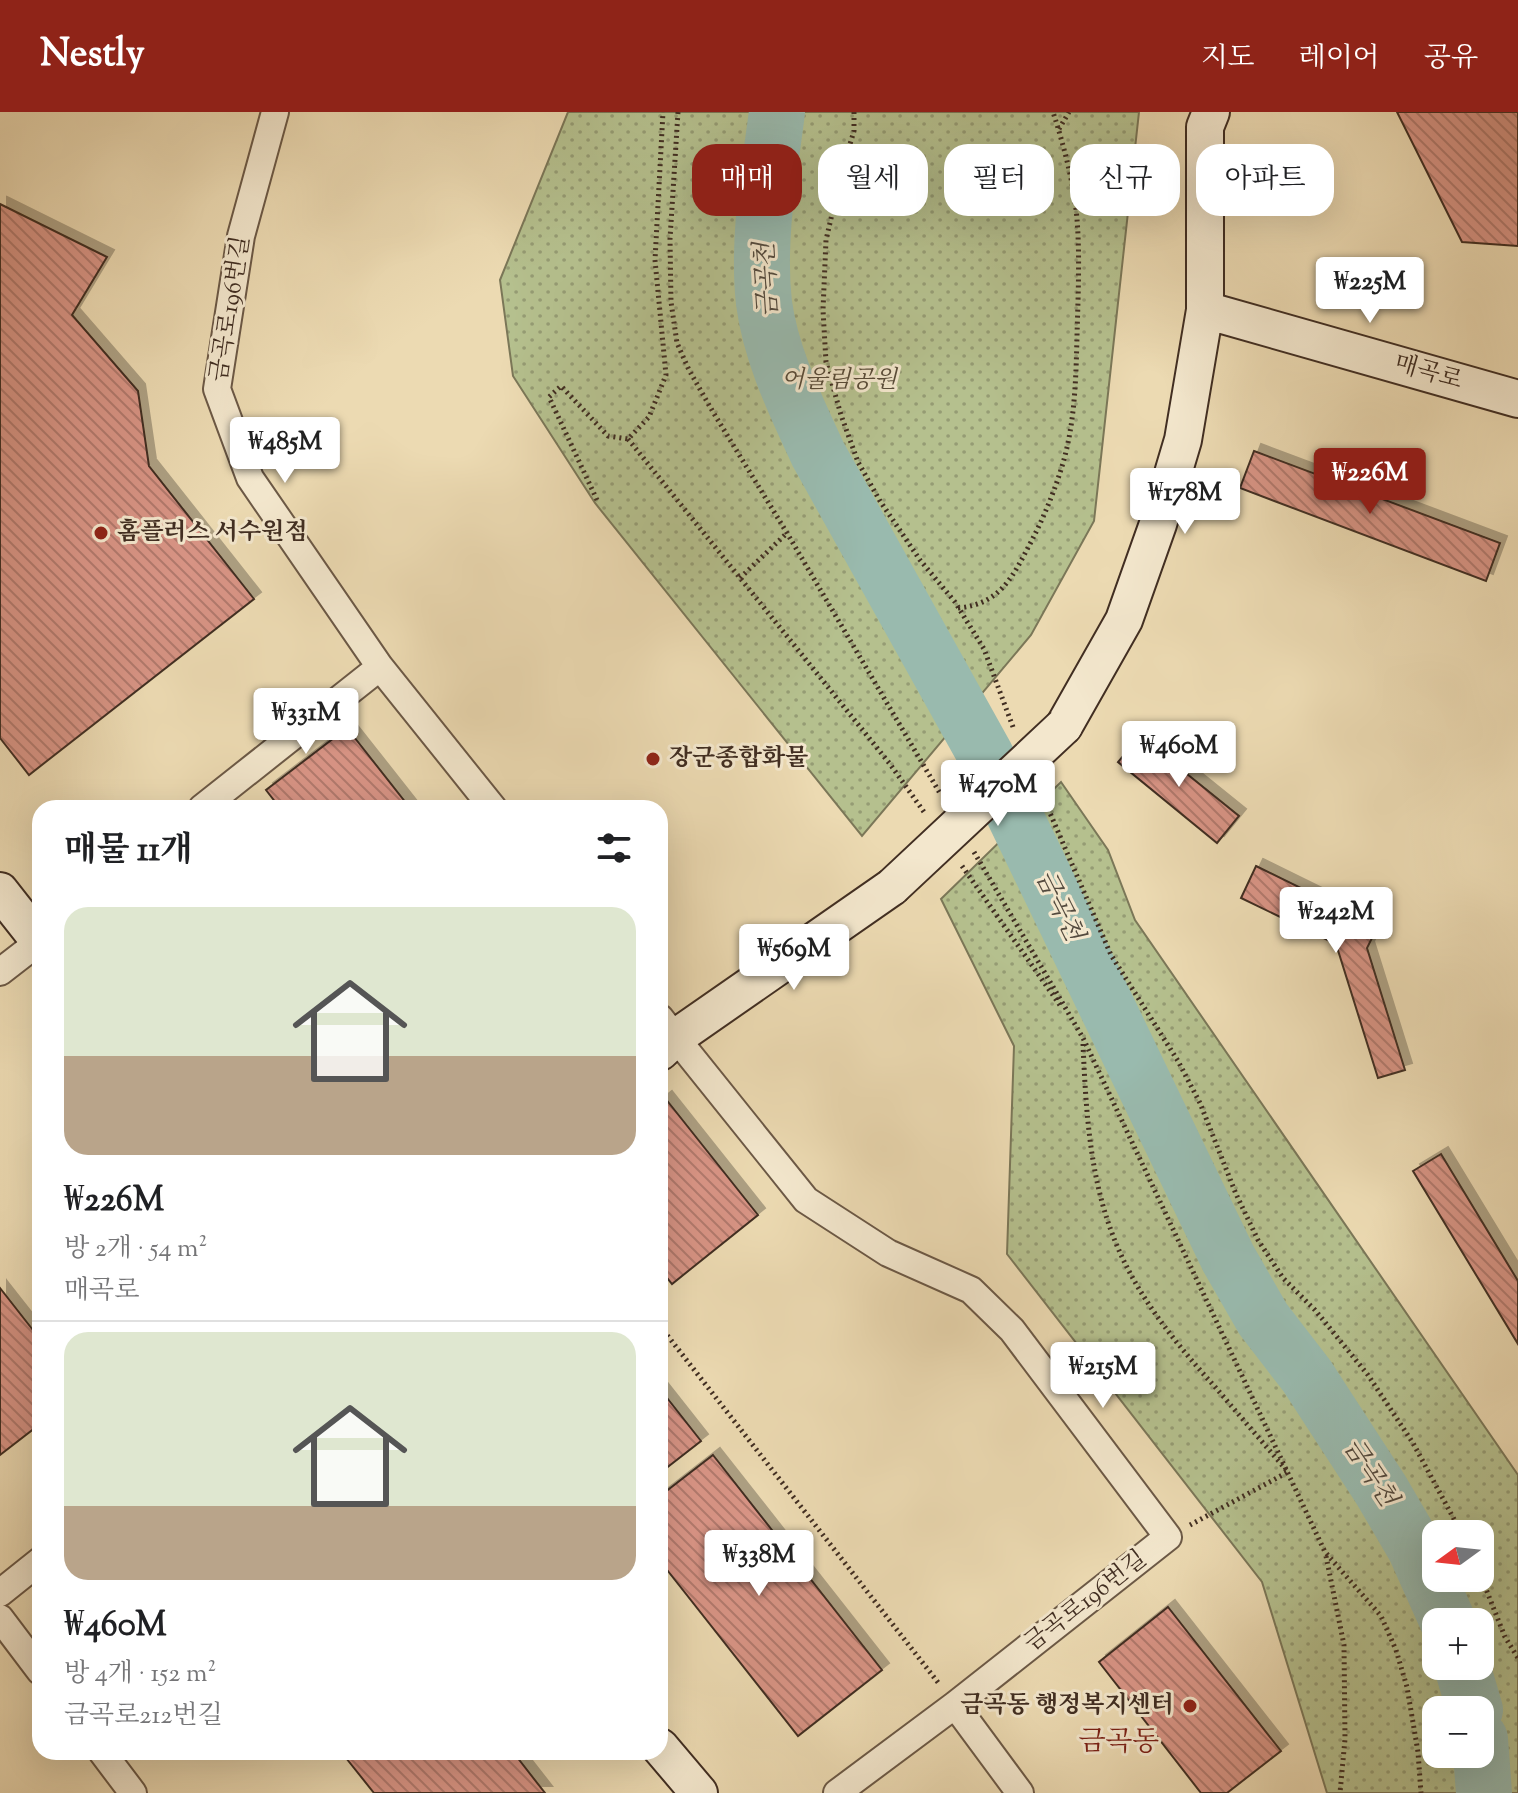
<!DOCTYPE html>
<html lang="ko">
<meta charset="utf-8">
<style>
:root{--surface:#fff;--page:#f2f2f2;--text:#202124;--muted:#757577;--line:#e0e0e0;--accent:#8f2418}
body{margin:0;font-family:"Sorts Mill Goudy","Noto Serif KR",serif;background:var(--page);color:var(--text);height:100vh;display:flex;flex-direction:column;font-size:30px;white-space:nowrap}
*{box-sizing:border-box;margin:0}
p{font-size:26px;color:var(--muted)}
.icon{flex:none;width:44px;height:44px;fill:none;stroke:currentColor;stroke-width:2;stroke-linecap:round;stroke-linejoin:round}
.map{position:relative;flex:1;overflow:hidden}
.panel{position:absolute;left:32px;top:688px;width:636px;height:960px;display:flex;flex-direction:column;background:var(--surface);border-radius:24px;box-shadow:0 8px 32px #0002}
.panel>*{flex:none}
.hud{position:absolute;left:692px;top:32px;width:706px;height:72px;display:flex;gap:16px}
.needle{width:52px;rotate:255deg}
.tools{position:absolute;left:1422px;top:1408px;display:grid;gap:16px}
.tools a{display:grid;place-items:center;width:72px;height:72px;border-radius:16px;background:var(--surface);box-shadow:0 8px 32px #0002;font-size:40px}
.price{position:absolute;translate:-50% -68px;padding:0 18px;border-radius:8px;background:#fff;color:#222;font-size:26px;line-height:52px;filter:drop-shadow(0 2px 4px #0008)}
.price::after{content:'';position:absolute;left:50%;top:48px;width:24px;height:18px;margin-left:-12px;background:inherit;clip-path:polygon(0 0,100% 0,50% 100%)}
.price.current{background:var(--accent);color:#fff}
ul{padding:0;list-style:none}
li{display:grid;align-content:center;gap:16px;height:424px;padding:0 32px}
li+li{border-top:2px solid var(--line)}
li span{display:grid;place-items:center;height:248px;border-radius:24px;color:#555}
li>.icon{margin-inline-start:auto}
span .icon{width:144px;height:144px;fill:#fffc;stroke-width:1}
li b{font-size:34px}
h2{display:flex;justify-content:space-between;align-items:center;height:96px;padding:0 32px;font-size:34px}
.tag{padding:0 28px;border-radius:24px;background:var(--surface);box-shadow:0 8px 32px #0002;font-size:28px;line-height:72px}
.tag.current{background:var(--accent);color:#fff}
header{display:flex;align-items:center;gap:48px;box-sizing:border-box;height:112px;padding:0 40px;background:var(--accent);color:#fff}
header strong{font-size:38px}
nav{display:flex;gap:44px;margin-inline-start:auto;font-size:28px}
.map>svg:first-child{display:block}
.park{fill:url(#park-dots);stroke:#7b7758;stroke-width:2;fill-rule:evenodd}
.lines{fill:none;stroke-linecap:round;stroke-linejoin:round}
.river{stroke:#99baae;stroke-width:56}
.building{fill:url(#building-back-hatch);stroke:#412e22;stroke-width:2;filter:url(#shadow)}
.street-casing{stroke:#6c5946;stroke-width:30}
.secondary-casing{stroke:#412e22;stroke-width:40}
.path{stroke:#412e22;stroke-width:5;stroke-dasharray:2 4;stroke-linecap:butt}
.street{stroke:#f3e7cd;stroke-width:26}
.secondary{stroke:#f3e7cd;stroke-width:36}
.secondary-bridge-casing{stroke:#412e22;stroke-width:40;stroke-linecap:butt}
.secondary-bridge{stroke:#f3e7cd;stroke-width:36}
.poi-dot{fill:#8f2418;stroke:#f3e7cd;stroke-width:3}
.labels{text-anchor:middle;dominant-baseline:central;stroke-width:6;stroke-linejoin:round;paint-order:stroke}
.street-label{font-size:24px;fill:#412e22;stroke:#f3e7cd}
.park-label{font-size:24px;font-style:italic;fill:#584b38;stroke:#f3e7cd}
.poi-label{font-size:24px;font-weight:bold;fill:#412e22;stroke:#f3e7cd;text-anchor:start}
.water-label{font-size:26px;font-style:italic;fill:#534a3e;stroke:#f3e7cd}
.quarter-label{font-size:28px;fill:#7a1f14;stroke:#f3e7cd}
</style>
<header>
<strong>Nestly</strong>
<nav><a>지도</a><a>레이어</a><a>공유</a></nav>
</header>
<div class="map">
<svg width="1518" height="1681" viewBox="0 0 1518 1681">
<defs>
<pattern id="park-dots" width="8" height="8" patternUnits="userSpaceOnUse" patternTransform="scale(2)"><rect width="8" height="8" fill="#b5c08e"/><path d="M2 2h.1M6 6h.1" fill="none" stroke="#959c74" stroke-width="1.8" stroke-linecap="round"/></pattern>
<pattern id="building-back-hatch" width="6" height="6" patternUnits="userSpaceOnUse" patternTransform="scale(2)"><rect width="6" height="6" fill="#d89485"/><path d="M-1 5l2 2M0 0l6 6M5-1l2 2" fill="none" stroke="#b1796c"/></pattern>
<filter id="shadow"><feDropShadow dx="7" dy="-7" stdDeviation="0" flood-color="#0004"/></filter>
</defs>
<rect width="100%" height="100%" fill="#ecdab2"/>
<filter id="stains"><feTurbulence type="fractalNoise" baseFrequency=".0025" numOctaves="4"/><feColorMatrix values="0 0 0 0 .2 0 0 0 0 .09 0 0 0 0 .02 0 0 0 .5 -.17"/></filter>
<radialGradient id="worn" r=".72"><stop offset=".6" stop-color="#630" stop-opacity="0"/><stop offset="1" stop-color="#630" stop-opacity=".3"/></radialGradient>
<!-- park -->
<path class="park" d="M 568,0 L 1139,0 L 1094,409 L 1031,523 L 862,724 L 595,391 L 513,264 L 500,168 Z
M 1061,670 L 1108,738 L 1135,808 L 1518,1363 L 1518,1681 L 1327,1681 L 1262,1470 L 1007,1142 L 1014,934 L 941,787 ZM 1436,1422 L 1480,1422 L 1480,1466 L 1436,1466 ZM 1436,1510 L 1480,1510 L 1480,1554 L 1436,1554 ZM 1436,1598 L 1480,1598 L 1480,1642 L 1436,1642 Z"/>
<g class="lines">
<!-- river -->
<path class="river" d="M 777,0 C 769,62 757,128 764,191 C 771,244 796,294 818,342 L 985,642 L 1228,1146 L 1263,1207 L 1307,1264 L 1381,1378 L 1415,1436 L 1448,1510
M 1462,1554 L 1475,1598
M 1480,1627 L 1484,1681"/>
</g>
<!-- building -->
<path class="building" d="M 1397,0 L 1518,0 L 1518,134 L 1462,130 Z
M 0,92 L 107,145 L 72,203 L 138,279 L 149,354 L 254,487 L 29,663 L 0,626 Z
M 1254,339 L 1500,431 L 1486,469 L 1240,376 Z
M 347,616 L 410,696 L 280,696 L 266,678 Z
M 1140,624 L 1239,704 L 1217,731 L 1118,650 Z
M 1256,754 L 1378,814 L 1367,836 L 1405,958 L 1378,966 L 1336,832 L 1241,786 Z
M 665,986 L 758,1103 L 672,1172 L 660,1157 L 660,990 Z
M 1441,1042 L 1518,1169 L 1518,1232 L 1413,1059 Z
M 0,1176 L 40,1227 L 40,1322 L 35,1316 L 0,1343 Z
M 660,1277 L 701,1329 L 660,1361 Z
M 713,1343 L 882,1558 L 798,1624 L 660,1449 L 660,1384 Z
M 1168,1495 L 1281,1639 L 1227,1681 L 1201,1681 L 1099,1550 Z
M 353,1640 L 513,1640 L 545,1681 L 374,1681 L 346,1646 Z"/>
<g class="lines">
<defs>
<path id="street" d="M 275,0 L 241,124 L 217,277 L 250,366 L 380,555 L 493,696
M 202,696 L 380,555
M 0,860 L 40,829
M 660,906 L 806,1088 L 888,1141 L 971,1178 L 1012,1218 L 1168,1425 L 955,1593 L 837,1681
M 0,1481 L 40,1449
M 0,1506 L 40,1559
M 955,1593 L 1020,1681
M 102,1640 L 133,1681"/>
<path id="secondary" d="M 1205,198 L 1518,287
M 1064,614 L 1124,508 L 1158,412 L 1183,328 L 1205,198 L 1205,15 L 1211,0
M 0,779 L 40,830
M 660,940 L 675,926 L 892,775
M 660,1635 L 699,1681"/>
</defs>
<!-- street casing -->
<use href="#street" class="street-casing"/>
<!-- secondary casing -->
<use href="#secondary" class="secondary-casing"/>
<!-- path -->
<path class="path" d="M 678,0 L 670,127 L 671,190 L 677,231 L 689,258 L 713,300 L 787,421 L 941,683
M 854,0 L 854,19 L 843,55 L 826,128 L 823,198 L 826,250 L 841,303 L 858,350 L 880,389 L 920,448 L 955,490 L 984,537 L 1013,615
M 1059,17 L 1069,0
M 628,327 L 890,652 L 924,700
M 597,388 L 549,285 L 561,274 L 608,324 L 628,327 L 649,305 L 666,263 L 655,148 L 663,0
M 740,466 L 787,421
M 958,496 C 1001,492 1013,464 1031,430 C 1044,405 1055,378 1063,351 C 1075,310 1076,265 1077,224 C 1078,185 1080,145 1077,107 C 1074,72 1064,34 1053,0
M 1041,680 L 1111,843 L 1178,949 L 1200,991 L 1236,1082 L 1258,1128 L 1283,1166 L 1315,1198 L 1368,1263 L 1413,1331 L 1462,1422
M 974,740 L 1083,926 L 1325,1440 L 1381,1504 L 1396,1538 L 1407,1575 L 1418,1640 L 1421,1681
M 962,754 L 1062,896
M 1083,932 C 1086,1001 1090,1072 1118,1136 C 1140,1188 1178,1234 1216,1276 C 1240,1304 1264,1332 1288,1360 L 1190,1413
M 660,1214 L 940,1573
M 1326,1444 L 1344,1533 L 1345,1627 L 1340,1681
M 1480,1462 L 1505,1525 L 1518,1546"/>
<!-- street -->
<use href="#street" class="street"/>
<!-- secondary -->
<use href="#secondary" class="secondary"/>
<defs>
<path id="secondary-bridge" d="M 892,775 L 1064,614"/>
</defs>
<!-- secondary-bridge casing -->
<use href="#secondary-bridge" class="secondary-bridge-casing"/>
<!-- secondary-bridge -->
<use href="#secondary-bridge" class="secondary-bridge"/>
</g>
<!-- markers -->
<g class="poi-dot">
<circle cx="101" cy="421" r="8"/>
<circle cx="653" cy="647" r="8"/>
<circle cx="1190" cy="1594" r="8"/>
</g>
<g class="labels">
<!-- street labels -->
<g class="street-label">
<text transform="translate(231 197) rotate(-81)">금곡로196번길</text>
<text transform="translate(1428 261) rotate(16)">매곡로</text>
<text transform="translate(1086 1490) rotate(-38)">금곡로196번길</text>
</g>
<!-- park labels -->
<g class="park-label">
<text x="839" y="269">어울림공원</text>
</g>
<!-- poi labels -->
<g class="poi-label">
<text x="117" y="421">홈플러스 서수원점</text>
<text x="669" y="647">장군종합화물</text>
<text x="1174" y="1594" text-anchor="end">금곡동 행정복지센터</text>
</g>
<!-- water labels -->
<g class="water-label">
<text transform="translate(768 168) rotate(-93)">금곡천</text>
<text transform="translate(1058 794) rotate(64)">금곡천</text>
<text transform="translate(1369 1361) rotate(57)">금곡천</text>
</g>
<!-- quarter labels -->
<g class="quarter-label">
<text x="1119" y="1631">금곡동</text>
</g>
</g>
<rect width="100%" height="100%" filter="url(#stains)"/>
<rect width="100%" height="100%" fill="url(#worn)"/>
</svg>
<div class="tools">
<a><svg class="needle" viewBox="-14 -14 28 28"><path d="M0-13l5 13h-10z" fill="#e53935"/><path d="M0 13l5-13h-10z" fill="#757577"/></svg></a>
<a>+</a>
<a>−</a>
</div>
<b class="price" style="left:1370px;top:213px">₩225M</b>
<b class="price" style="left:285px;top:373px">₩485M</b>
<b class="price current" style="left:1370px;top:404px">₩226M</b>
<b class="price" style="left:1185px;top:424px">₩178M</b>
<b class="price" style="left:306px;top:644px">₩331M</b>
<b class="price" style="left:1179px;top:677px">₩460M</b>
<b class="price" style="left:998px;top:716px">₩470M</b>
<b class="price" style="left:1336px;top:843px">₩242M</b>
<b class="price" style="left:794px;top:880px">₩569M</b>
<b class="price" style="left:1103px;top:1298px">₩215M</b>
<b class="price" style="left:759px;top:1486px">₩338M</b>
<div class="hud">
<a class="tag current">매매</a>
<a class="tag">월세</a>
<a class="tag">필터</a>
<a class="tag">신규</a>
<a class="tag">아파트</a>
</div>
<section class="panel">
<h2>매물 11개<svg class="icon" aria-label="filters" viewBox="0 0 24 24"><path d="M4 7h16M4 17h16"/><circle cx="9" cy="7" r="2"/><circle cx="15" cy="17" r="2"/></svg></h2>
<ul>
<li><span style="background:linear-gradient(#dfe7d0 60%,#b9a48a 0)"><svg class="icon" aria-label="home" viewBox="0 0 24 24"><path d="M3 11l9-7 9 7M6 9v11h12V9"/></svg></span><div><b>₩226M</b><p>방 2개 · 54 m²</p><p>매곡로</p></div></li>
<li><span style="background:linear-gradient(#dfe7d0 70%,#b9a48a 0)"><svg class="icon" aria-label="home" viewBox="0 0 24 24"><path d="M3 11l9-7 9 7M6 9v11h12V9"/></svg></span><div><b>₩460M</b><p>방 4개 · 152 m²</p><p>금곡로212번길</p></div></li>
</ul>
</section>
</div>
